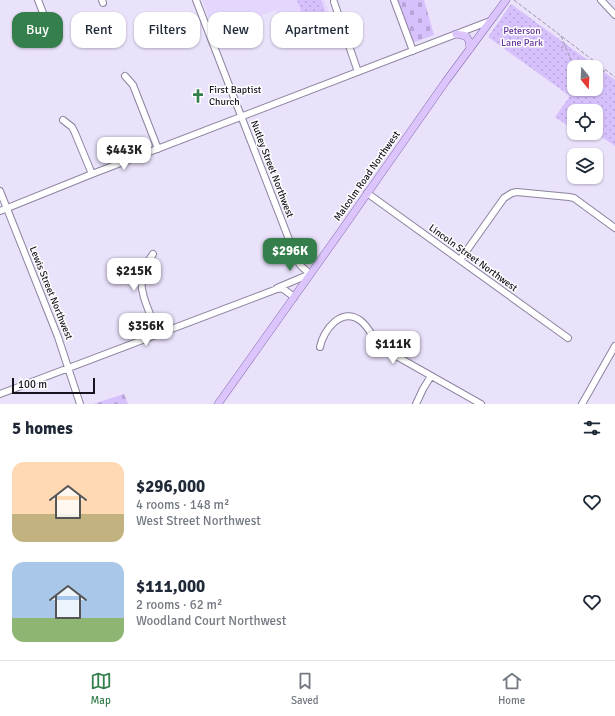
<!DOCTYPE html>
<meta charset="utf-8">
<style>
:root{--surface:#fff;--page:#f2f2f3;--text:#1f2937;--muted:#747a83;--line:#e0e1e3;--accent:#357f4d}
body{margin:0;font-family:Signika,sans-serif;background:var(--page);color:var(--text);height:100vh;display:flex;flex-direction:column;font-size:15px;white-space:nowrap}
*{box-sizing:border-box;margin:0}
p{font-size:13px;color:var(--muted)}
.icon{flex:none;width:22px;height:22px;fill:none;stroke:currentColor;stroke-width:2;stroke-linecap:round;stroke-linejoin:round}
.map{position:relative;height:404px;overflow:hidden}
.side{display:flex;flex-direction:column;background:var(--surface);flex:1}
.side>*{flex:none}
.banner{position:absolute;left:12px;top:12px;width:400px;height:36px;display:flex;gap:8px}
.needle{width:26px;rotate:162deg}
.buttons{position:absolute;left:567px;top:60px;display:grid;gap:8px}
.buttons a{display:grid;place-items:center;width:36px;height:36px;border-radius:8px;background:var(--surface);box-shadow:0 1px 3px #0004;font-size:20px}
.scale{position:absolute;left:12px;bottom:10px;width:83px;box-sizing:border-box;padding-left:4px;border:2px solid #18141f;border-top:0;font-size:11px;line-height:14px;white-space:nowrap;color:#18141f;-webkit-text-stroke:3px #fff;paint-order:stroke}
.price{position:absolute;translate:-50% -34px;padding:0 9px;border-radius:8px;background:#fff;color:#222;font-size:13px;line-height:26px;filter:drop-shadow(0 1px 2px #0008)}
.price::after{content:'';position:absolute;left:50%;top:24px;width:12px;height:9px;margin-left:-6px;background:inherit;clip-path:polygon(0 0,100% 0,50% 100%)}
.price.on{background:var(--accent);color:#fff}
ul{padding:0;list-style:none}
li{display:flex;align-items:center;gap:12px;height:100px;padding:0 12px}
li span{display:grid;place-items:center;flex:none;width:112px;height:80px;border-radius:12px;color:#555}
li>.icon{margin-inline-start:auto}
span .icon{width:48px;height:48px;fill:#fffc;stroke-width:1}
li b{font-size:17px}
h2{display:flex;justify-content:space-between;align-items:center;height:48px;padding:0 12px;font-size:17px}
.pill{padding:0 14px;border-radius:12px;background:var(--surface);box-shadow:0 1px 3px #0004;font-size:14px;line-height:36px}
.pill.on{background:var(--accent);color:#fff}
.tabs{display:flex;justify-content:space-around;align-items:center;height:56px;border-top:1px solid var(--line);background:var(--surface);font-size:11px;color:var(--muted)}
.tabs a{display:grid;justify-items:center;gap:2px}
.tabs .on{color:var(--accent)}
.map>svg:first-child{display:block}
.built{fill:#e4d6fd}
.cemetery{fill:url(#cemetery-stones)}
.park{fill:url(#park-dots);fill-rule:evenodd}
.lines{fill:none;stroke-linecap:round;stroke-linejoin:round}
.minor-casing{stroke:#8d839f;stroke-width:8}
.major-casing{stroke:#876ead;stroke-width:8}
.path{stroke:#9d96ab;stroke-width:1;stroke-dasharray:4 2;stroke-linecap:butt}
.minor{stroke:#fff;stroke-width:6}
.major{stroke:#dbc5fc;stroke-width:7}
.labels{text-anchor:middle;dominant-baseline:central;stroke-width:3;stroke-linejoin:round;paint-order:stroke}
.park-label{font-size:10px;fill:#64379a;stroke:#fff}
.poi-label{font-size:10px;fill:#18141f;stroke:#fff;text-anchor:start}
.street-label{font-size:10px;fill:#18141f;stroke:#fff}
</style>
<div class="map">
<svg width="615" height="404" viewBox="0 0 615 404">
<defs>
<pattern id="cemetery-stones" width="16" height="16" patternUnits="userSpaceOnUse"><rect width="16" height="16" fill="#d7c1fd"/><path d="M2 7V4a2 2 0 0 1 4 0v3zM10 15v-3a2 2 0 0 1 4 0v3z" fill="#b8a5d8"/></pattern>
<pattern id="park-dots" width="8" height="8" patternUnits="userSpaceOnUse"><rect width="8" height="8" fill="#d7c1fd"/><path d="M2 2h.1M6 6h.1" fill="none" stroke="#b8a5d8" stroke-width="1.8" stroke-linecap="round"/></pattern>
</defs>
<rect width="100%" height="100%" fill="#eae1fb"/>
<!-- built -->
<path class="built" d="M 202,0 L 324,0 L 334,24 L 288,41 L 276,10 L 215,33 Z"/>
<!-- cemetery -->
<path class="cemetery" d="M 395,0 L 424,0 L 434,35 L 412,43 Z
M 124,394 L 128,404 L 93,404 Z"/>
<!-- park -->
<path class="park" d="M 297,0 L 321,0 L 329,22 L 308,30 Z
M 511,4 L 615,80 L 615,146 L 596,133 L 596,111 L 574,111 L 574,130 L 555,117 L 570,96 L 488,37 ZM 574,67 L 596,67 L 596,89 L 574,89 Z"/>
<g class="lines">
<defs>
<path id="minor" d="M 38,0 L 52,36
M 102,0 L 103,3
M 196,0 L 297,260 L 301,266 L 310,274
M 394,0 L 413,51
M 601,0 L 615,15
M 334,2 L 358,72
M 125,76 L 133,85 L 158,149
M 63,120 L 72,127 L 75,133 L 92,174
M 0,191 L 58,337 L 80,404
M 367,193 L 568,338
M 0,211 L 92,174 L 490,21
M 153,254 C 149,260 144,266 142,273 C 138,292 151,315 158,333
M 460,260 L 504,198 L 512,193 L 517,192 L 569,197 L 574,198 L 615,228
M 277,288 L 310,274
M 320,347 C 323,330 342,306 361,321 C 370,328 373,340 382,348 L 481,404
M 0,394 L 277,289 L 282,288 L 294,297
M 416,404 L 423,389 L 431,376
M 582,404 L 615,346"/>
<path id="major" d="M 456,34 L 466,36 L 469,41 L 470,49
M 218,404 L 341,231 L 446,81 L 506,0"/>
</defs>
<!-- minor casing -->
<use href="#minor" class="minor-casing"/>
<!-- major casing -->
<use href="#major" class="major-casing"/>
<!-- path -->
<path class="path" d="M 514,0 L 615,77
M 215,30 L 218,25
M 561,36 L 571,60 L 576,67
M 561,48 L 564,46
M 596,72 L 605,71"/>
<!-- minor -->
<use href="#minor" class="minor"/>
<!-- major -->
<use href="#major" class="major"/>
</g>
<!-- icons -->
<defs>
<symbol id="church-bare" viewBox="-9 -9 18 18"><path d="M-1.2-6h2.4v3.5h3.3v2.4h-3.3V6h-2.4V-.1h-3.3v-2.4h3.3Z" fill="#357f4d" stroke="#fff" stroke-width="2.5" paint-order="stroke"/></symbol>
</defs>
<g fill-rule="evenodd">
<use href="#church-bare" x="188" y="86" width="20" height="20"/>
</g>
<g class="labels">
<!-- park labels -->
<g class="park-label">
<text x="522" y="31">Peterson<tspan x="522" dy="12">Lane Park</tspan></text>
</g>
<!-- poi labels -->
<g class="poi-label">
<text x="209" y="90">First Baptist<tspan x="209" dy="12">Church</tspan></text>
</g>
<!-- street labels -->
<g class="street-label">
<text transform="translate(272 169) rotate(69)">Nutley Street Northwest</text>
<text transform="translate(367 176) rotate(-55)">Malcolm Road Northwest</text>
<text transform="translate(473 258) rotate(36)">Lincoln Street Northwest</text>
<text transform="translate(51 293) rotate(68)">Lewis Street Northwest</text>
</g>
</g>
</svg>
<div class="buttons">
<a><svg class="needle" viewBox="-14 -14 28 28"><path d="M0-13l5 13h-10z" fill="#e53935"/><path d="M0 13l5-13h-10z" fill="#747a83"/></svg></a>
<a><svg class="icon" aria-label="locate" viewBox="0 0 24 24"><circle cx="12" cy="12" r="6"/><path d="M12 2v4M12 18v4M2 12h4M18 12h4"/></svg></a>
<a><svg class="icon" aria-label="layers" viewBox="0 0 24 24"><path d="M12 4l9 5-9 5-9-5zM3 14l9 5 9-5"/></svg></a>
</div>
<div class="scale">100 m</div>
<b class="price" style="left:124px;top:171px">$443K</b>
<b class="price on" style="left:290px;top:272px">$296K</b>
<b class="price" style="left:134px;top:292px">$215K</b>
<b class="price" style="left:146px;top:347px">$356K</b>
<b class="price" style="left:393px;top:365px">$111K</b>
<div class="banner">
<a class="pill on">Buy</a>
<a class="pill">Rent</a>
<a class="pill">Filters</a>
<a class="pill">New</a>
<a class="pill">Apartment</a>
</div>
</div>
<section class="side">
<h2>5 homes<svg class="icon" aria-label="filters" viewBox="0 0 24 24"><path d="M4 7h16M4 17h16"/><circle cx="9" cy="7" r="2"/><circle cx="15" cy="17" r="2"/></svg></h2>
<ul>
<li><span style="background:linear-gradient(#ffd9b3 65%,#c2b280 0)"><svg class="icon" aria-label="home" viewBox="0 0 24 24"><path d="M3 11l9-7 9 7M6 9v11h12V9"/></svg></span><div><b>$296,000</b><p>4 rooms · 148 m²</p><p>West Street Northwest</p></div><svg class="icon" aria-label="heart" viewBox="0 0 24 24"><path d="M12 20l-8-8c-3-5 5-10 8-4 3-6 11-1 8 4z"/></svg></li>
<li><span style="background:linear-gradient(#a9c7e8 70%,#8fb573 0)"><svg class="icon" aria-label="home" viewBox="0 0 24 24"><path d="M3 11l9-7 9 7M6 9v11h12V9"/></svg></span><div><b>$111,000</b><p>2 rooms · 62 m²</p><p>Woodland Court Northwest</p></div><svg class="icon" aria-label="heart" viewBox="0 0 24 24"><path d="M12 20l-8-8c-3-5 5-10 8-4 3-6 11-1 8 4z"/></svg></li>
</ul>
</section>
<nav class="tabs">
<a class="on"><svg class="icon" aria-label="map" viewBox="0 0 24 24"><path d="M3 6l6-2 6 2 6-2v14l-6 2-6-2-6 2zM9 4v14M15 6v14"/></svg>Map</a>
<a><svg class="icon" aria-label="saved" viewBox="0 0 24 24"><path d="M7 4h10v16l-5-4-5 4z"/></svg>Saved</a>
<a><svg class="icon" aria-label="home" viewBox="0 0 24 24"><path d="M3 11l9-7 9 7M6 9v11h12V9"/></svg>Home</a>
</nav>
